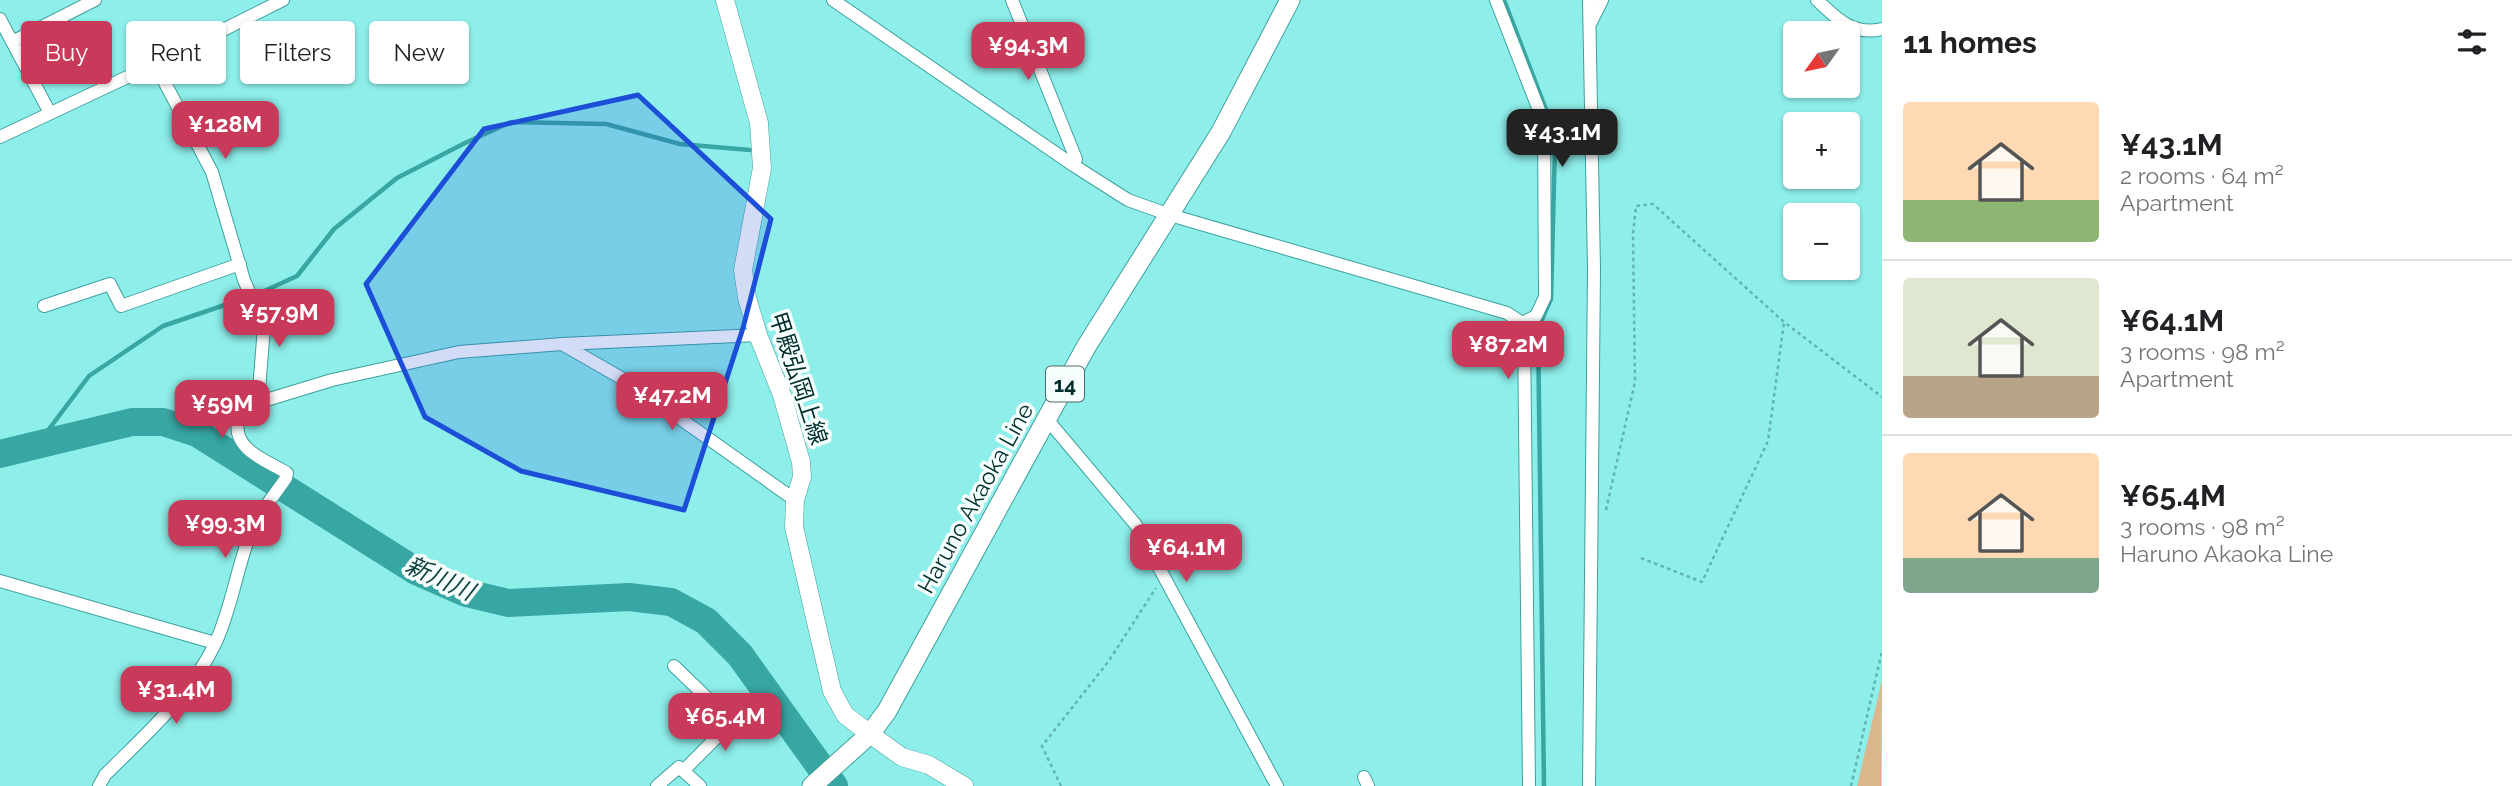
<!DOCTYPE html>
<meta charset="utf-8">
<style>
:root{--surface:#fff;--page:#f2f2f2;--text:#202124;--muted:#757577;--line:#e0e0e0;--accent:#c93959}
body{margin:0;font-family:Raleway,"Noto Sans JP",sans-serif;background:var(--page);color:var(--text);height:100vh;display:flex;flex-direction:column;font-size:26px;white-space:nowrap}
*{box-sizing:border-box;margin:0}
p{font-size:23px;color:var(--muted)}
.icon{flex:none;width:38px;height:38px;fill:none;stroke:currentColor;stroke-width:2;stroke-linecap:round;stroke-linejoin:round}
.map{position:relative;flex:1;overflow:hidden}
.sheet{display:flex;flex-direction:column;background:var(--surface);width:630px}
.sheet>*{flex:none}
.guide{position:absolute;left:21px;top:21px;width:665px;height:63px;display:flex;gap:14px}
.needle{width:46px;rotate:237deg}
.tools{position:absolute;left:1783px;top:21px;display:grid;gap:14px}
.tools a{display:grid;place-items:center;width:77px;height:77px;border-radius:7px;background:var(--surface);box-shadow:0 2px 5px #0004;font-size:35px}
.price{position:absolute;translate:-50% -60px;padding:0 16px;border-radius:14px;background:var(--accent);color:#fff;font-size:23px;line-height:46px;filter:drop-shadow(0 2px 4px #0008)}
.price::after{content:'';position:absolute;left:50%;top:42px;width:21px;height:16px;margin-left:-10px;background:inherit;clip-path:polygon(0 0,100% 0,50% 100%)}
.price.active{background:#222;color:#fff}
ul{padding:0;list-style:none}
li{display:flex;align-items:center;gap:21px;height:175px;padding:0 21px}
li+li{border-top:2px solid var(--line)}
li span{display:grid;place-items:center;flex:none;width:196px;height:140px;border-radius:7px;color:#555}
li>.icon{margin-inline-start:auto}
span .icon{width:84px;height:84px;fill:#fffc;stroke-width:1}
li b{font-size:30px}
h2{display:flex;justify-content:space-between;align-items:center;height:84px;padding:0 21px;font-size:30px}
.pill{padding:0 24px;border-radius:7px;background:var(--surface);box-shadow:0 2px 5px #0004;font-size:24px;line-height:63px}
.pill.active{background:var(--accent);color:#fff}
main{display:flex;flex:1;min-height:0}
.map>svg:first-child{display:block}
.green{fill:#dbb78b}
.lines{fill:none;stroke-linecap:round;stroke-linejoin:round}
.stream{stroke:#38a6a2;stroke-width:4.5}
.river{stroke:#38a6a2;stroke-width:28}
.minor-casing{stroke:#3ea19e;stroke-width:14}
.secondary-casing{stroke:#3ea19e;stroke-width:19}
.primary-casing{stroke:#3ea19e;stroke-width:21}
.path{stroke:#63b3b0;stroke-width:2.5;stroke-dasharray:3.5 3.5;stroke-linecap:butt}
.minor{stroke:#fff;stroke-width:12}
.secondary{stroke:#fff;stroke-width:18}
.primary{stroke:#fff;stroke-width:19}
.marked{fill:#1d4ed8;fill-opacity:0.2;stroke:#1d4ed8;stroke-width:5;stroke-linejoin:round}
.labels{text-anchor:middle;dominant-baseline:central;stroke-width:7;stroke-linejoin:round;paint-order:stroke}
.shield{fill:#f5fefd;stroke:#4a6c6b;stroke-width:2}
.shield-label{font-size:21px;font-weight:bold;fill:#002d2c}
.street-label{font-size:23px;fill:#002d2c;stroke:#f5fefd}
.water-label{font-size:24px;font-style:italic;fill:#144442;stroke:#f5fefd}
</style>
<main>
<div class="map">
<svg width="1882" height="786" viewBox="0 0 1882 786">
<rect width="100%" height="100%" fill="#8eeeea"/>
<!-- green -->
<path class="green" d="M 1882,680 L 1881,786 L 1857,786 Z"/>
<g class="lines">
<!-- stream -->
<path class="stream" d="M 1504,0 L 1550,120 L 1555,145 L 1551,299 L 1538,328 L 1544,786
M 37,445 L 89,376 L 163,326 L 260,293 L 297,276 L 334,229 L 397,178 L 465,143 L 511,122 L 606,124 L 680,144 L 750,150"/>
<!-- river -->
<path class="river" d="M 0,454 L 132,422 L 163,422 L 197,433 L 416,571 L 466,593 L 508,603 L 629,597 L 671,602 L 706,621 L 740,655 L 834,786"/>
<defs>
<path id="minor" d="M 833,0 L 1073,165 L 1128,200 L 1170,215 L 1507,313 L 1522,323 L 1524,331 L 1529,786
M 1012,0 L 1076,159 L 1073,165
M 1496,0 L 1544,123 L 1545,297 L 1536,316 L 1522,323
M 1817,0 C 1837,19 1853,36 1882,29
M 0,19 L 50,113
M 1590,24 L 1602,0
M 12,42 L 95,0
M 155,64 L 212,172 L 244,280 L 264,327 L 259,390 L 263,401
M 0,137 L 155,64 L 283,0
M 44,306 L 110,284 L 121,306 L 240,264
M 562,344 L 630,383 L 795,500
M 1046,418 L 1136,525 L 1277,786
M 0,581 L 215,643
M 674,666 L 732,722
M 683,771 L 743,711
M 1364,777 L 1368,786
M 99,786 L 105,775 C 145,735 190,696 215,644 C 231,610 236,572 249,537 C 256,516 274,496 286,478 L 287,473 C 266,460 232,450 238,420 L 263,401 L 332,380 L 459,352 L 562,344 L 758,335
M 657,786 L 679,767 L 700,786
M 1589,786 L 1594,269 L 1589,0"/>
<path id="secondary" d="M 725,0 L 759,123 L 762,168 L 743,270 L 747,298 L 758,335 L 782,395 L 801,462 L 802,477 L 795,500 L 794,527 L 832,691 L 845,715 L 870,734 L 902,757 L 929,765 L 964,786"/>
<path id="primary" d="M 812,786 L 870,734 L 887,711 L 1086,347 L 1221,132 L 1290,0"/>
</defs>
<!-- minor casing -->
<use href="#minor" class="minor-casing"/>
<!-- secondary casing -->
<use href="#secondary" class="secondary-casing"/>
<!-- primary casing -->
<use href="#primary" class="primary-casing"/>
<!-- path -->
<path class="path" d="M 1606,510 L 1635,382 L 1633,234 L 1636,206 L 1653,204 L 1784,322 L 1882,397
M 1641,558 L 1702,582 L 1768,441 L 1784,322
M 1061,786 L 1042,746 L 1108,662 L 1156,588
M 1851,786 L 1882,651"/>
<!-- minor -->
<use href="#minor" class="minor"/>
<!-- secondary -->
<use href="#secondary" class="secondary"/>
<!-- primary -->
<use href="#primary" class="primary"/>
</g>
<!-- marked area -->
<path class="marked" d="M 638,95 L 771,219 L 743,328 L 684,510 L 521,471 L 425,417 L 366,284 L 484,129 Z"/>
<g class="labels">
<!-- shield labels -->
<rect class="shield" x="1046" y="366.5" width="38" height="35" rx="5"/>
<g class="shield-label">
<text x="1065" y="384">14</text>
</g>
<!-- street labels -->
<g class="street-label">
<text transform="translate(799 378) rotate(72)">甲殿弘岡上線</text>
<text transform="translate(975 498) rotate(-61)">Haruno Akaoka Line</text>
</g>
<!-- water labels -->
<g class="water-label">
<text transform="translate(440 578) rotate(24)">新川川</text>
</g>
</g>
</svg>
<div class="tools">
<a><svg class="needle" viewBox="-14 -14 28 28"><path d="M0-13l5 13h-10z" fill="#e53935"/><path d="M0 13l5-13h-10z" fill="#757577"/></svg></a>
<a>+</a>
<a>−</a>
</div>
<b class="price" style="left:1028px;top:82px">¥94.3M</b>
<b class="price" style="left:225px;top:161px">¥128M</b>
<b class="price active" style="left:1562px;top:169px">¥43.1M</b>
<b class="price" style="left:279px;top:349px">¥57.9M</b>
<b class="price" style="left:1508px;top:381px">¥87.2M</b>
<b class="price" style="left:672px;top:432px">¥47.2M</b>
<b class="price" style="left:222px;top:440px">¥59M</b>
<b class="price" style="left:225px;top:560px">¥99.3M</b>
<b class="price" style="left:1186px;top:584px">¥64.1M</b>
<b class="price" style="left:176px;top:726px">¥31.4M</b>
<b class="price" style="left:725px;top:753px">¥65.4M</b>
<div class="guide">
<a class="pill active">Buy</a>
<a class="pill">Rent</a>
<a class="pill">Filters</a>
<a class="pill">New</a>
</div>
</div>
<section class="sheet">
<h2>11 homes<svg class="icon" aria-label="filters" viewBox="0 0 24 24"><path d="M4 7h16M4 17h16"/><circle cx="9" cy="7" r="2"/><circle cx="15" cy="17" r="2"/></svg></h2>
<ul>
<li><span style="background:linear-gradient(#ffd9b3 70%,#8fb573 0)"><svg class="icon" aria-label="home" viewBox="0 0 24 24"><path d="M3 11l9-7 9 7M6 9v11h12V9"/></svg></span><div><b>¥43.1M</b><p>2 rooms · 64 m²</p><p>Apartment</p></div></li>
<li><span style="background:linear-gradient(#dfe7d0 70%,#b9a48a 0)"><svg class="icon" aria-label="home" viewBox="0 0 24 24"><path d="M3 11l9-7 9 7M6 9v11h12V9"/></svg></span><div><b>¥64.1M</b><p>3 rooms · 98 m²</p><p>Apartment</p></div></li>
<li><span style="background:linear-gradient(#ffd9b3 75%,#7fa58c 0)"><svg class="icon" aria-label="home" viewBox="0 0 24 24"><path d="M3 11l9-7 9 7M6 9v11h12V9"/></svg></span><div><b>¥65.4M</b><p>3 rooms · 98 m²</p><p>Haruno Akaoka Line</p></div></li>
</ul>
</section>
</main>
